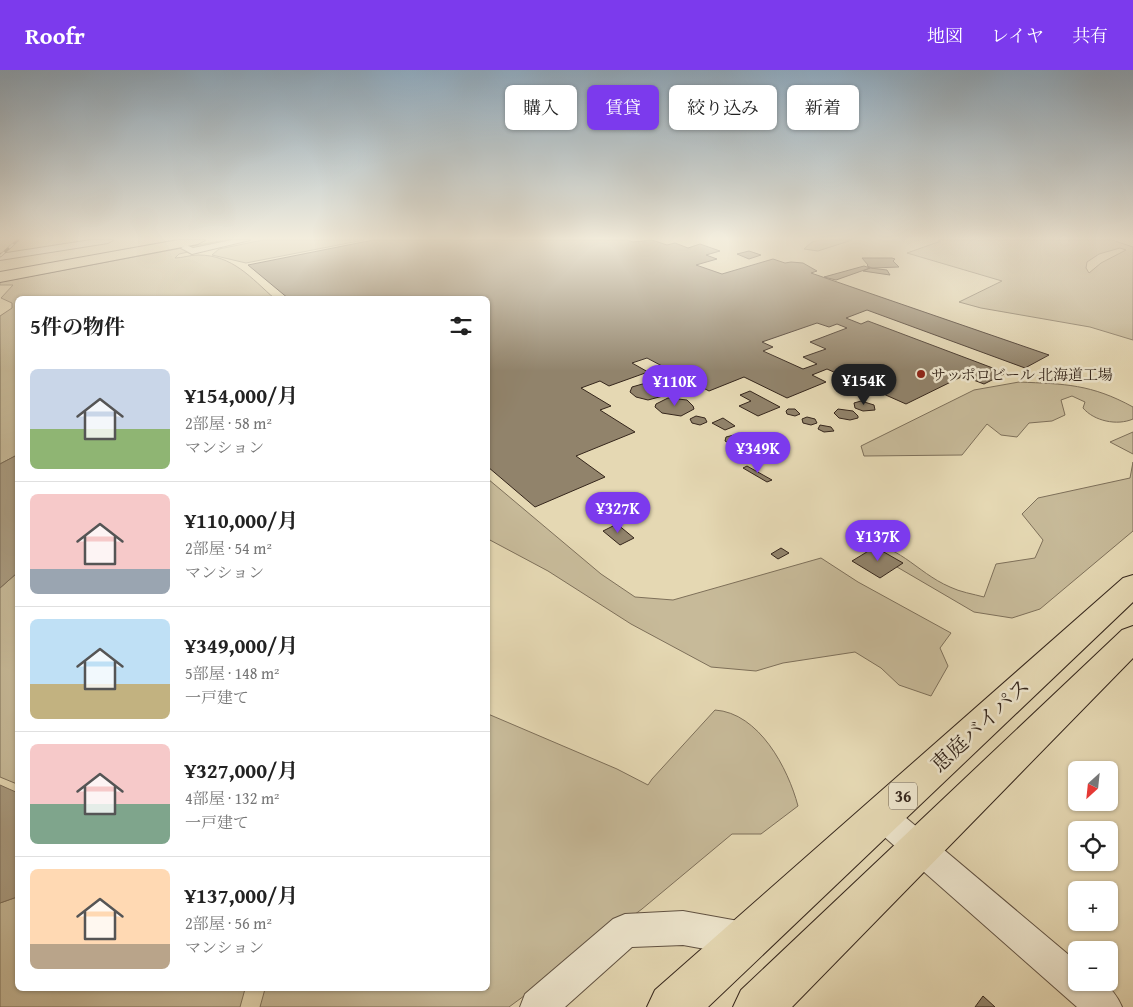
<!DOCTYPE html>
<html lang="ja">
<meta charset="utf-8">
<style>
:root{--surface:#fff;--page:#f2f2f2;--text:#222;--muted:#767676;--line:#e0e0e0;--accent:#7c3aed}
body{margin:0;font-family:"Gentium Book Plus","Noto Serif JP",serif;background:var(--page);color:var(--text);height:100vh;display:flex;flex-direction:column;font-size:19px;white-space:nowrap}
*{box-sizing:border-box;margin:0}
p{font-size:16px;color:var(--muted)}
.icon{flex:none;width:28px;height:28px;fill:none;stroke:currentColor;stroke-width:2;stroke-linecap:round;stroke-linejoin:round}
.map{position:relative;flex:1;overflow:hidden}
.details{position:absolute;left:15px;top:226px;width:475px;height:695px;display:flex;flex-direction:column;background:var(--surface);border-radius:8px;box-shadow:0 1px 4px #0004}
.details>*{flex:none}
.top-card{position:absolute;left:505px;top:15px;width:475px;height:45px;display:flex;gap:10px}
.needle{width:32px;rotate:207deg}
.tools{position:absolute;left:1068px;top:691px;display:grid;gap:10px}
.tools a{display:grid;place-items:center;width:50px;height:50px;border-radius:8px;background:var(--surface);box-shadow:0 1px 4px #0004;font-size:25px}
.price{position:absolute;translate:-50% -42px;padding:0 11px;border-radius:18px;background:var(--accent);color:#fff;font-size:16px;line-height:32px;filter:drop-shadow(0 1px 2px #0008)}
.price::after{content:'';position:absolute;left:50%;top:30px;width:15px;height:11px;margin-left:-8px;background:inherit;clip-path:polygon(0 0,100% 0,50% 100%)}
.price.on{background:#222;color:#fff}
ul{padding:0;list-style:none}
li{display:flex;align-items:center;gap:15px;height:125px;padding:0 15px}
li+li{border-top:1px solid var(--line)}
li span{display:grid;place-items:center;flex:none;width:140px;height:100px;border-radius:8px;color:#555}
li>.icon{margin-inline-start:auto}
span .icon{width:60px;height:60px;fill:#fffc;stroke-width:1}
li b{font-size:21px}
h2{display:flex;justify-content:space-between;align-items:center;height:60px;padding:0 15px;font-size:21px}
.tag{padding:0 18px;border-radius:8px;background:var(--surface);box-shadow:0 1px 4px #0004;font-size:18px;line-height:45px}
.tag.on{background:var(--accent);color:#fff}
header{display:flex;align-items:center;gap:30px;box-sizing:border-box;height:70px;padding:0 25px;background:var(--accent);color:#fff}
header strong{font-size:24px}
nav{display:flex;gap:28px;margin-inline-start:auto;font-size:18px}
.map>svg:first-child{display:block}
.green{fill:#c7ba99;stroke:#7e705a;fill-rule:evenodd}
.water{fill:#a99b80;stroke:#7b6c58}
.building{fill:#91836b;stroke:#35261c;fill-rule:evenodd}
.lines{fill:none;stroke-linecap:round;stroke-linejoin:round}
.minor-casing{stroke:#615242;stroke-width:2}
.trunk-casing{stroke:#35261c;stroke-width:2}
.motorway-casing{stroke:#35261c;stroke-width:2}
.minor{fill:#eee6ce;fill-rule:evenodd}
.trunk{fill:#e5d8b3;fill-rule:evenodd}
.motorway{fill:#e5d8b3;fill-rule:evenodd}
.rail-casing{stroke:#35261c;stroke-width:3}
.rail{stroke:#eee6ce;stroke-width:2;stroke-dasharray:6;stroke-linecap:butt}
.poi-dot{fill:#8f2418;stroke:#eee6ce;stroke-width:2}
.labels{text-anchor:middle;dominant-baseline:central;stroke-width:5;stroke-linejoin:round;paint-order:stroke}
.far-poi-label{font-size:15px;fill:#35261c;stroke:#eee6ce;text-anchor:start}
.shield{fill:#eee6ce;stroke:#6c6051;stroke-width:1}
.shield-label{font-size:16px;font-weight:bold;fill:#35261c}
.near-street-label{font-size:21px;fill:#35261c;stroke:#eee6ce}
</style>
<header>
<strong>Roofr</strong>
<nav><a>地図</a><a>レイヤ</a><a>共有</a></nav>
</header>
<div class="map">
<svg width="1133" height="937" viewBox="0 0 1133 937">
<rect width="100%" height="100%" fill="#e5d8b3"/>
<filter id="stains"><feTurbulence type="fractalNoise" baseFrequency=".004" numOctaves="4"/><feColorMatrix values="0 0 0 0 .2 0 0 0 0 .09 0 0 0 0 .02 0 0 0 .5 -.17"/></filter>
<radialGradient id="worn" r=".72"><stop offset=".6" stop-color="#630" stop-opacity="0"/><stop offset="1" stop-color="#630" stop-opacity=".3"/></radialGradient>
<!-- green -->
<path class="green" d="M 225,170 L 243,170 L 179,184 L 175,188 C 182,188 190,185 198,185 C 233,185 251,208 275,229 L 18,229 L 17,385 L 0,394 L 0,246 L 12,238 L 12,233 L 1,228 L 13,215 L 0,215 L 0,212 Z
M 263,170 L 364,170 L 246,193 L 212,185 L 219,179 Z
M 820,170 L 852,170 L 818,181 L 804,179 L 812,172 Z
M 938,170 L 1112,170 L 1133,177 L 1133,270 L 1090,257 L 981,238 L 959,232 L 1002,211 L 907,183 L 941,171 ZM 1120,178 L 1126,180 L 1101,193 L 1089,203 L 1086,198 L 1087,192 L 1099,184 Z
M 1019,312 C 1065,314 1091,314 1133,337 L 1133,349 C 1117,356 1094,351 1083,338 L 1085,332 L 1072,326 L 1061,330 L 1065,345 L 1052,351 L 1029,353 L 1017,367 L 1001,365 L 987,354 L 962,385 L 864,386 L 861,376 L 974,320 Z
M 1133,362 L 1133,384 L 1110,372 Z
M 1133,392 L 1133,461 L 1040,539 L 1012,548 L 974,542 L 856,473 C 898,471 915,502 950,517 C 960,522 973,524 984,527 L 996,494 L 1035,488 L 1043,470 L 1022,444 L 1038,428 L 1130,408 Z
M 488,409 L 601,504 L 635,527 L 673,530 L 821,488 L 858,512 L 951,563 L 940,578 L 948,596 L 931,626 L 899,615 L 881,598 L 855,582 L 783,593 L 756,601 L 711,597 L 631,554 L 548,501 L 488,469 Z
M 17,503 L 17,714 L 0,707 L 0,518 Z
M 715,640 C 759,643 788,698 798,736 L 761,764 L 732,764 L 642,839 L 509,937 L 260,937 L 265,919 L 488,919 L 488,644 L 617,699 L 648,715 L 652,709 Z
M 17,827 L 18,919 L 245,919 L 240,937 L 0,937 L 0,833 Z"/>
<!-- water -->
<path class="water" d="M 17,385 L 17,503 L 0,518 L 0,394 Z
M 0,715 L 18,723 L 17,827 L 0,833 Z"/>
<!-- building -->
<path class="building" d="M 373,170 L 628,170 L 633,172 L 652,170 L 667,175 L 675,173 L 688,178 L 700,174 L 720,181 L 706,185 L 717,189 L 696,195 L 722,204 L 773,189 L 785,193 L 791,192 L 803,193 L 817,201 L 811,203 L 1049,285 L 1025,298 L 867,240 L 846,248 L 861,254 L 868,251 L 1006,303 L 984,314 L 963,306 L 906,334 L 827,299 L 812,305 L 826,312 L 787,328 L 744,307 L 709,321 L 647,288 L 632,293 L 648,302 L 609,316 L 600,311 L 581,318 L 611,336 L 600,340 L 635,362 L 576,386 L 605,407 L 535,437 L 488,397 L 488,229 L 289,229 L 248,195 ZM 817,253 L 829,257 L 837,254 L 847,258 L 810,272 L 826,279 L 803,287 L 817,294 L 803,299 L 763,281 L 773,277 L 762,272 Z
M 749,181 L 761,185 L 749,189 L 737,184 Z
M 862,188 L 892,188 L 895,189 L 893,191 L 899,197 L 872,198 L 867,196 L 868,195 Z
M 864,196 L 870,198 L 836,210 L 824,207 Z
M 870,198 L 887,200 L 890,205 L 863,201 Z
M 646,313 L 662,317 L 665,323 L 663,326 L 648,330 L 636,327 L 630,322 L 632,317 Z
M 750,321 L 780,337 L 758,346 L 739,336 L 751,331 L 740,325 Z
M 668,328 L 687,330 L 693,336 L 694,339 L 681,346 L 662,343 L 655,337 L 656,334 Z
M 861,331 L 874,335 L 875,340 L 863,341 L 855,338 L 854,333 Z
M 788,339 L 795,339 L 800,344 L 795,346 L 787,344 L 786,341 Z
M 838,339 L 853,341 L 858,346 L 858,348 L 850,350 L 839,348 L 834,343 Z
M 696,346 L 705,348 L 707,352 L 700,355 L 692,353 L 690,349 Z
M 807,347 L 815,349 L 817,353 L 811,355 L 803,353 L 802,349 Z
M 723,348 L 735,356 L 725,360 L 712,353 Z
M 820,355 L 831,357 L 834,361 L 824,362 L 818,359 Z
M 734,365 L 743,367 L 746,372 L 745,374 L 732,375 L 725,371 L 726,367 Z
M 747,396 L 772,410 L 767,412 L 743,398 Z
M 617,454 L 634,468 L 620,475 L 603,461 Z
M 875,477 L 903,493 L 880,508 L 852,491 Z
M 781,478 L 789,483 L 778,489 L 771,484 Z
M 983,926 L 995,937 L 975,937 Z"/>
<g class="lines">
<defs>
<path id="minor" d="M 91,170 L 113,170 L 108,173 L 0,190 L 0,184 Z
M 232,170 L 250,170 L 192,184 L 181,178 L 186,175 L 193,178 Z
M 882,732 L 892,736 L 1076,891 L 1076,912 C 1101,912 1111,912 1122,937 L 1077,937 L 872,756 L 867,746 L 872,736 Z
M 683,841 L 744,852 L 756,857 L 761,869 L 756,881 L 744,886 L 683,875 L 632,877 L 565,937 L 520,937 L 525,924 L 613,849 L 625,844 Z"/>
<path id="trunk" d="M 1133,505 L 1133,532 L 708,937 L 647,937 L 655,920 L 1123,508 Z
M 1133,556 L 1133,588 L 792,937 L 733,937 L 741,920 L 1122,560 Z"/>
<path id="motorway" d="M 178,170 L 205,170 L 198,174 L 0,212 L 0,202 Z"/>
</defs>
<!-- minor casing -->
<use href="#minor" class="minor-casing"/>
<!-- trunk casing -->
<use href="#trunk" class="trunk-casing"/>
<!-- motorway casing -->
<use href="#motorway" class="motorway-casing"/>
<!-- minor -->
<use href="#minor" class="minor"/>
<!-- trunk -->
<use href="#trunk" class="trunk"/>
<!-- motorway -->
<use href="#motorway" class="motorway"/>
<defs>
<path id="rail" d="M 0,186 L 18,170"/>
</defs>
<!-- rail casing -->
<use href="#rail" class="rail-casing"/>
<!-- rail -->
<use href="#rail" class="rail"/>
</g>
<!-- sky -->
<linearGradient id="sky" x2="0" y2="1"><stop stop-color="#8faabe"/><stop offset="0.56" stop-color="#f3eddd"/><stop offset="1" stop-color="#f3eddd" stop-opacity="0"/></linearGradient>
<rect width="1133" height="301" fill="url(#sky)"/>
<!-- markers -->
<circle class="poi-dot" cx="921" cy="304" r="5"/>
<g class="labels">
<!-- far-poi labels -->
<g class="far-poi-label">
<text x="931" y="304">サッポロビール 北海道工場</text>
</g>
<!-- shield labels -->
<rect class="shield" x="889" y="712.5" width="28" height="27" rx="4"/>
<g class="shield-label">
<text x="903" y="726">36</text>
</g>
<!-- near-street labels -->
<g class="near-street-label">
<text transform="translate(980 655) rotate(-43)">恵庭バイパス</text>
</g>
</g>
<rect width="100%" height="100%" filter="url(#stains)"/>
<rect width="100%" height="100%" fill="url(#worn)"/>
</svg>
<div class="tools">
<a><svg class="needle" viewBox="-14 -14 28 28"><path d="M0-13l5 13h-10z" fill="#e53935"/><path d="M0 13l5-13h-10z" fill="#767676"/></svg></a>
<a><svg class="icon" aria-label="locate" viewBox="0 0 24 24"><circle cx="12" cy="12" r="6"/><path d="M12 2v4M12 18v4M2 12h4M18 12h4"/></svg></a>
<a>+</a>
<a>−</a>
</div>
<b class="price on" style="left:864px;top:336px">¥154K</b>
<b class="price" style="left:675px;top:337px">¥110K</b>
<b class="price" style="left:758px;top:404px">¥349K</b>
<b class="price" style="left:618px;top:464px">¥327K</b>
<b class="price" style="left:878px;top:492px">¥137K</b>
<div class="top-card">
<a class="tag">購入</a>
<a class="tag on">賃貸</a>
<a class="tag">絞り込み</a>
<a class="tag">新着</a>
</div>
<section class="details">
<h2>5件の物件<svg class="icon" aria-label="filters" viewBox="0 0 24 24"><path d="M4 7h16M4 17h16"/><circle cx="9" cy="7" r="2"/><circle cx="15" cy="17" r="2"/></svg></h2>
<ul>
<li><span style="background:linear-gradient(#c9d6e8 60%,#8fb573 0)"><svg class="icon" aria-label="home" viewBox="0 0 24 24"><path d="M3 11l9-7 9 7M6 9v11h12V9"/></svg></span><div><b>¥154,000/月</b><p>2部屋 · 58 m²</p><p>マンション</p></div></li>
<li><span style="background:linear-gradient(#f6c9c9 75%,#9aa5b1 0)"><svg class="icon" aria-label="home" viewBox="0 0 24 24"><path d="M3 11l9-7 9 7M6 9v11h12V9"/></svg></span><div><b>¥110,000/月</b><p>2部屋 · 54 m²</p><p>マンション</p></div></li>
<li><span style="background:linear-gradient(#bfe0f5 65%,#c2b280 0)"><svg class="icon" aria-label="home" viewBox="0 0 24 24"><path d="M3 11l9-7 9 7M6 9v11h12V9"/></svg></span><div><b>¥349,000/月</b><p>5部屋 · 148 m²</p><p>一戸建て</p></div></li>
<li><span style="background:linear-gradient(#f6c9c9 60%,#7fa58c 0)"><svg class="icon" aria-label="home" viewBox="0 0 24 24"><path d="M3 11l9-7 9 7M6 9v11h12V9"/></svg></span><div><b>¥327,000/月</b><p>4部屋 · 132 m²</p><p>一戸建て</p></div></li>
<li><span style="background:linear-gradient(#ffd9b3 75%,#b9a48a 0)"><svg class="icon" aria-label="home" viewBox="0 0 24 24"><path d="M3 11l9-7 9 7M6 9v11h12V9"/></svg></span><div><b>¥137,000/月</b><p>2部屋 · 56 m²</p><p>マンション</p></div></li>
</ul>
</section>
</div>
